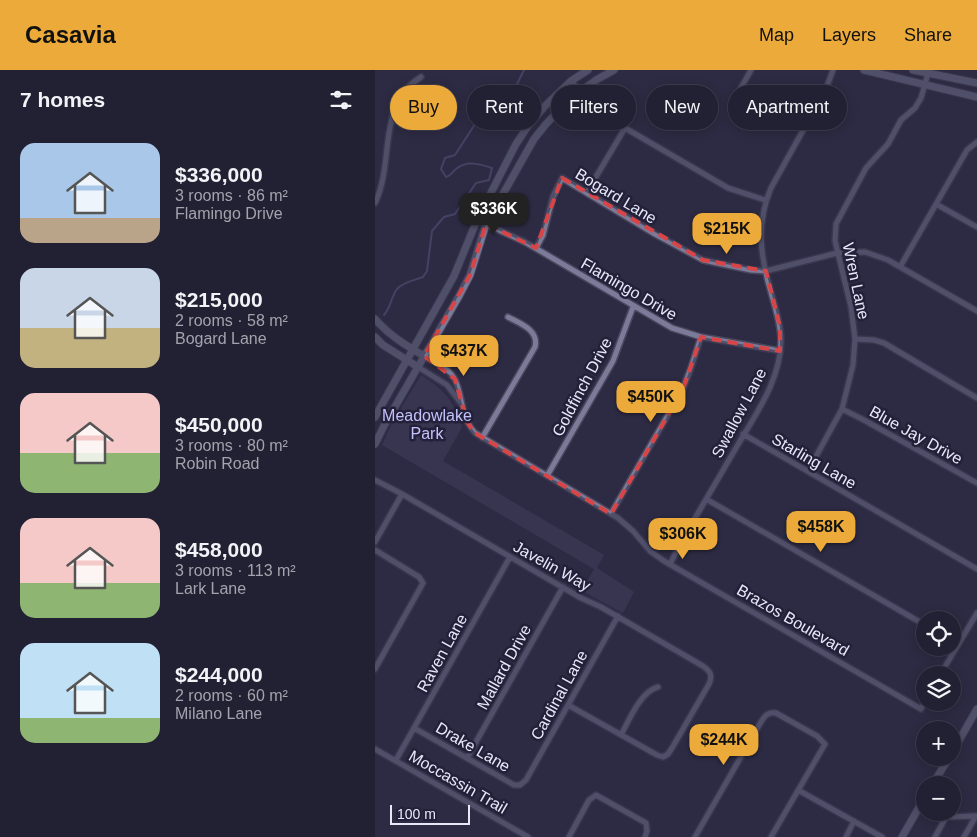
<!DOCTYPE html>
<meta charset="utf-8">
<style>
:root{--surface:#222033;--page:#2e2d3f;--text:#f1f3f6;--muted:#a2a3ac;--line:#3f3e4e;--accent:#ebaa39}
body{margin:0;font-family:Helvetica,sans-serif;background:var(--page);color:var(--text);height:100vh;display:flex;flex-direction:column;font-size:19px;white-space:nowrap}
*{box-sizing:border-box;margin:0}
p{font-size:16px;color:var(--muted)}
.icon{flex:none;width:28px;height:28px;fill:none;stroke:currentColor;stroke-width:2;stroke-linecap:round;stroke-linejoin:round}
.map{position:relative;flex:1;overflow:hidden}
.panel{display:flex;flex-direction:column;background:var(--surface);width:375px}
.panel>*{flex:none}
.hud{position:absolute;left:15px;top:15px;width:475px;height:45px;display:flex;gap:10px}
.tools{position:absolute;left:541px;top:541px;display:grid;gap:10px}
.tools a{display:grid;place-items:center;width:45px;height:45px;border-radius:50%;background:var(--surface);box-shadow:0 2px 12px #0003,0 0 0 1px var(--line);font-size:25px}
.scale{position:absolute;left:15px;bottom:12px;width:80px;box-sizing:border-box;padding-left:5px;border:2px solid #e8e8f9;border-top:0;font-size:14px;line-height:18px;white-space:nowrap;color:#e8e8f9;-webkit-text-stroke:4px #23213a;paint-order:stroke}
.price{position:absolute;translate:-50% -42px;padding:0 11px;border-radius:10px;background:var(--accent);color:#111;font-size:16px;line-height:32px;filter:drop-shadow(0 1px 2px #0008)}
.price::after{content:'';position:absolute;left:50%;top:30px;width:15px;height:11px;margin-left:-8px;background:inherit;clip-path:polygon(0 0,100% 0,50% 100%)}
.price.on{background:#222;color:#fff}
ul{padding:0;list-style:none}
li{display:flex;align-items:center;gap:15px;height:125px;padding:0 20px}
li span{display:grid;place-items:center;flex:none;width:140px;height:100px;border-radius:15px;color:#555}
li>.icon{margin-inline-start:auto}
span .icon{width:60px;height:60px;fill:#fffc;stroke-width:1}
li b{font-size:21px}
h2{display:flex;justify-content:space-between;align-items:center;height:60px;padding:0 20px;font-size:21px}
.chip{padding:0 18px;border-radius:22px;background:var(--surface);box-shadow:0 2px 12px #0003,0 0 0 1px var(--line);font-size:18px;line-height:45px}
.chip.on{background:var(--accent);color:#111}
header{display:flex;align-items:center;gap:30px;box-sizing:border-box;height:70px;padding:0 25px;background:var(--accent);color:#111}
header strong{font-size:24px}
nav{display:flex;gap:28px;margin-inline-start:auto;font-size:18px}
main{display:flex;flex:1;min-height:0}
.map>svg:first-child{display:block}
.green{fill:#444261}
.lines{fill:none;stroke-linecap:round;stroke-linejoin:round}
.stream{stroke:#605d89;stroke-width:2}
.street-casing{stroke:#48465c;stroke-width:8}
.secondary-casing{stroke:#48465c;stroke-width:9}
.street{stroke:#7b7a98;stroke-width:5}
.secondary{stroke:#7b7a98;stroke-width:7}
.marked{fill:none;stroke:#d94547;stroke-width:4;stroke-dasharray:10 6;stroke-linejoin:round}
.labels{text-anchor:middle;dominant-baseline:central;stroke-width:5;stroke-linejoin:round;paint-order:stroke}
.street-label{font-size:16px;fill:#e8e8f9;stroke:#23213a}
.park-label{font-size:16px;fill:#c3c1fa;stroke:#23213a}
</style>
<header>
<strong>Casavia</strong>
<nav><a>Map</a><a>Layers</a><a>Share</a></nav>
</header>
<main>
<section class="panel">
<h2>7 homes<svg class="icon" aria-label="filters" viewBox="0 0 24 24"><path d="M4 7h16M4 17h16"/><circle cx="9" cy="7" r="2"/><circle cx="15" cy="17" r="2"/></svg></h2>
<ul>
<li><span style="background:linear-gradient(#a9c7e8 75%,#b9a48a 0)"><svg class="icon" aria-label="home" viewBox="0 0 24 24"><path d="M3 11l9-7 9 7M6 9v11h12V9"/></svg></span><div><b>$336,000</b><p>3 rooms · 86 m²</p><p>Flamingo Drive</p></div></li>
<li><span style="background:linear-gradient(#c9d6e8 60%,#c2b280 0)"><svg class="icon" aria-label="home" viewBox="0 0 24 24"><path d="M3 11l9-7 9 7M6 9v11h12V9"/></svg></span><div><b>$215,000</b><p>2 rooms · 58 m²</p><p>Bogard Lane</p></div></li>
<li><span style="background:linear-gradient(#f6c9c9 60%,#8fb573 0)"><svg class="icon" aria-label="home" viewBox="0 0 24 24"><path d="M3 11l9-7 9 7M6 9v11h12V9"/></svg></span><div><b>$450,000</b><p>3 rooms · 80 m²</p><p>Robin Road</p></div></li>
<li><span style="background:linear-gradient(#f6c9c9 65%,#8fb573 0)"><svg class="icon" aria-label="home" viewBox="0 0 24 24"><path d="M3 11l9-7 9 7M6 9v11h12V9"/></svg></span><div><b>$458,000</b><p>3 rooms · 113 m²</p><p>Lark Lane</p></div></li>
<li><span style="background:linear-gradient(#bfe0f5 75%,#8fb573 0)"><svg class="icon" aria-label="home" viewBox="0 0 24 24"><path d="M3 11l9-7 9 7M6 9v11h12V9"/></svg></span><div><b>$244,000</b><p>2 rooms · 60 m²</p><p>Milano Lane</p></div></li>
</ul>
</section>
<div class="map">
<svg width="602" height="767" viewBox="0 0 602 767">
<rect width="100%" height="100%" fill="#2d2b44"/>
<!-- green -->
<path class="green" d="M 46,305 C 70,320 78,330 87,357 L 68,391 L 229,485 L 222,498 L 259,522 L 248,543 L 207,521 L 219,499 L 7,375 L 17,353 Z"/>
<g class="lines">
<!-- stream -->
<path class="stream" d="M 9,245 C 16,237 16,227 22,219 C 28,212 40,210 48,207 L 52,201 L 57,161 L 69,147 L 80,144 L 101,113 L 114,110 L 117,98 C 105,94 92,90 81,99 C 76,103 77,105 71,107 L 66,99 L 70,88 L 80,85 L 102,51 L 102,46 L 96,33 L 98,29 L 114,24 L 133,31 L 141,29 L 142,14 L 149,0"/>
<defs>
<path id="street" d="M 196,11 L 226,44 L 353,118 L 390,130
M 357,34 L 376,0
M 212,122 L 250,58
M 0,133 C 20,93 1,34 46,7
M 561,134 L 602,157
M 102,150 L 150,172 L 297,258 L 326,267 L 405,281
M 161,178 L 168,165 L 178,126 L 187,108 L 280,164 L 328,190 L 376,200 L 391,201 L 462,183 L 490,182 L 513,190 L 602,241
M 525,197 L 592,80 L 602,72
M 480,269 L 499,270 L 509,273 L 602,328
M 49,286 C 57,291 69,296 75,303 C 89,318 83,346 100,363 L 243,448 L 258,461 L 275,481 L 289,491 L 546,639 L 550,631
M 43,297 L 72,315 L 85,332
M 467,339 L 487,349 L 602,413
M 368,364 L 602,499
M 107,368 L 160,277 C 164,260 146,254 133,247
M 433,401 L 467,339 L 478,295 L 480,269 L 476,237 L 460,171 L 461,154 L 491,98 L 513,74 L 526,50 L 540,38 L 546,28 L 554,0
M 172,406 L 238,291 L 258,237
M 0,410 L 27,424 L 206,528 L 226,537 L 328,596 C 335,601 338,605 334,614 L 297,678 L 293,684 L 288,687 L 282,685 L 193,635
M 331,429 L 550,555
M 236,444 L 308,319 L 316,298 L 326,267
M 0,472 L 27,424
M 0,480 L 44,507 L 48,513 L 0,599
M 295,494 C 315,455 339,416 361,378 C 380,345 406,310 406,270 C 406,254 400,237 396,222 C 385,185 381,154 396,118 L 451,19 L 458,0
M 565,605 L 602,543
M 39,658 L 139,715 L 145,715 L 151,710 L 243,546
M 246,665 C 254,650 266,621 283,617
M 0,679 L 153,767
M 92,688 L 188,517
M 21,690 L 135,487
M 423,720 L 507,767
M 194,767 L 214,730 L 221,725 L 271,753 L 272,761 L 270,767
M 320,767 L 383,657 C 388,649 391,641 401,643 L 442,666 L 450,674 L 396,767
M 471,767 L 479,751
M 560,767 L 571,747 L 601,746 L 589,767"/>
<path id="secondary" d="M 489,0 L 602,27
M 538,0 L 602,13
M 0,249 C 14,265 30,275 49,286
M 0,267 L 8,275 L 43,297
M 0,347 L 79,206 L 102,150 L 141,74 L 153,56 L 170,36 L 196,11 L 213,0
M 0,374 L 10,354 L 84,226 L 95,205 L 111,154 L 159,69 L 171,54 L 194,30 L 221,10 L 239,0
M 578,681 L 602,639
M 557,715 L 574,688
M 527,767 L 550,727"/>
</defs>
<!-- street casing -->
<use href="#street" class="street-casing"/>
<!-- secondary casing -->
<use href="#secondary" class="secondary-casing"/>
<!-- street -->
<use href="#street" class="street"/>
<!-- secondary -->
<use href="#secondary" class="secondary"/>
</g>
<!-- marked area -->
<path d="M0 0H602V767H0ZM 187,108 L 328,190 L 391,201 L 405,257 L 405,281 L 326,267 L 308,319 L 236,444 L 100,363 L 92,352 L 80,309 L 49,286 L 95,205 L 111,154 L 161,178 Z" fill="#2d2b44" fill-opacity=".55" fill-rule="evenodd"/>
<path class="marked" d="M 187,108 L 328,190 L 391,201 L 405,257 L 405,281 L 326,267 L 308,319 L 236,444 L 100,363 L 92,352 L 80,309 L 49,286 L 95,205 L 111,154 L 161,178 Z"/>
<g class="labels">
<!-- street labels -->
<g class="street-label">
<text transform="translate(241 126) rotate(31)">Bogard Lane</text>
<text transform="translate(481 211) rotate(78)">Wren Lane</text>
<text transform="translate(254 219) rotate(30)">Flamingo Drive</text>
<text transform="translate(207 317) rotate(-62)">Goldfinch Drive</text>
<text transform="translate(364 343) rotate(-62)">Swallow Lane</text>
<text transform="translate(541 365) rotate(29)">Blue Jay Drive</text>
<text transform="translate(439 391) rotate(30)">Starling Lane</text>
<text transform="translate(177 496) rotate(29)">Javelin Way</text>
<text transform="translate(418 550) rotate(30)">Brazos Boulevard</text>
<text transform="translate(67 583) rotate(-61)">Raven Lane</text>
<text transform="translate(129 597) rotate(-61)">Mallard Drive</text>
<text transform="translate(184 625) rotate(-61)">Cardinal Lane</text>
<text transform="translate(98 677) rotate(30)">Drake Lane</text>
<text transform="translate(83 712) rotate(30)">Moccassin Trail</text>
</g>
<!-- park labels -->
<g class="park-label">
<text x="52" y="345">Meadowlake<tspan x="52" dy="18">Park</tspan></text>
</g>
</g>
</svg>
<div class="tools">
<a><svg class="icon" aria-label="locate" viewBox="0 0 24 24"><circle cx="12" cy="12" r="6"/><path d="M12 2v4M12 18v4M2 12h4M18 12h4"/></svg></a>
<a><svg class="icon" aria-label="layers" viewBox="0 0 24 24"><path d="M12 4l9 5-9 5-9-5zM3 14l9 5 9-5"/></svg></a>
<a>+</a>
<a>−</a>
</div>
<div class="scale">100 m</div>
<b class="price on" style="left:119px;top:165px">$336K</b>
<b class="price" style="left:352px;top:185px">$215K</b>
<b class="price" style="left:89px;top:307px">$437K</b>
<b class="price" style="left:276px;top:353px">$450K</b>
<b class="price" style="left:446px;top:483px">$458K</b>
<b class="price" style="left:308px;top:490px">$306K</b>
<b class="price" style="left:349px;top:696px">$244K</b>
<div class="hud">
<a class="chip on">Buy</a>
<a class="chip">Rent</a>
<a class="chip">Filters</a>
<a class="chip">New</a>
<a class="chip">Apartment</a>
</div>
</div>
</main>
